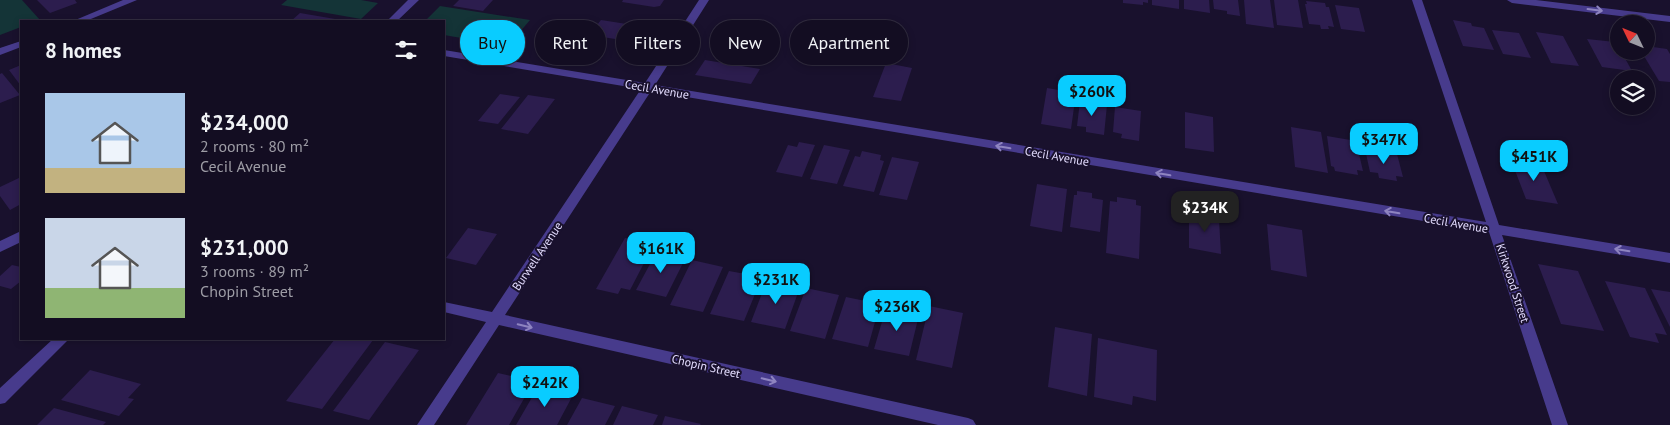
<!DOCTYPE html>
<meta charset="utf-8">
<style>
:root{--surface:#130d22;--page:#201b2f;--text:#f1f3f6;--muted:#9d9ca5;--line:#322d40;--accent:#09ccff}
body{margin:0;font-family:"PT Sans",sans-serif;background:var(--page);color:var(--text);height:100vh;display:flex;flex-direction:column;font-size:19px;white-space:nowrap}
*{box-sizing:border-box;margin:0}
p{font-size:16px;color:var(--muted)}
.icon{flex:none;width:28px;height:28px;fill:none;stroke:currentColor;stroke-width:2;stroke-linecap:round;stroke-linejoin:round}
.map{position:relative;flex:1;overflow:hidden}
.panel{position:absolute;left:20px;top:20px;width:425px;height:320px;display:flex;flex-direction:column;background:var(--surface);border-radius:0px;box-shadow:0 2px 8px #0003,0 0 0 1px var(--line)}
.panel>*{flex:none}
.banner{position:absolute;left:460px;top:20px;width:475px;height:45px;display:flex;gap:10px}
.needle{width:32px;rotate:313deg}
.buttons{position:absolute;left:1610px;top:15px;display:grid;gap:10px}
.buttons a{display:grid;place-items:center;width:45px;height:45px;border-radius:50%;background:var(--surface);box-shadow:0 2px 8px #0003,0 0 0 1px var(--line);font-size:25px}
.price{position:absolute;translate:-50% -42px;padding:0 11px;border-radius:10px;background:var(--accent);color:#111;font-size:16px;line-height:32px;filter:drop-shadow(0 1px 2px #0008)}
.price::after{content:'';position:absolute;left:50%;top:30px;width:15px;height:11px;margin-left:-8px;background:inherit;clip-path:polygon(0 0,100% 0,50% 100%)}
.price.on{background:#222;color:#fff}
ul{padding:0;list-style:none}
li{display:flex;align-items:center;gap:15px;height:125px;padding:0 25px}
li span{display:grid;place-items:center;flex:none;width:140px;height:100px;border-radius:0px;color:#555}
li>.icon{margin-inline-start:auto}
span .icon{width:60px;height:60px;fill:#fffc;stroke-width:1}
li b{font-size:21px}
h2{display:flex;justify-content:space-between;align-items:center;height:60px;padding:0 25px;font-size:21px}
.chip{padding:0 18px;border-radius:22px;background:var(--surface);box-shadow:0 2px 8px #0003,0 0 0 1px var(--line);font-size:18px;line-height:45px}
.chip.on{background:var(--accent);color:#111}
.map>svg:first-child{display:block}
.green{fill:#143437}
.building{fill:#2c1d4e}
.lines{fill:none;stroke-linecap:round;stroke-linejoin:round}
.street{fill:#473b8c;fill-rule:evenodd}
.oneway{stroke:#8e84c0}
.labels{text-anchor:middle;dominant-baseline:central;stroke-width:4;stroke-linejoin:round;paint-order:stroke}
.street-label{font-size:12px;fill:#e4ddff;stroke:#19112d}
</style>
<div class="map">
<svg width="1670" height="425" viewBox="0 0 1670 425">
<rect width="100%" height="100%" fill="#19112d"/>
<!-- green -->
<path class="green" d="M 0,0 L 22,0 L 40,20 L 21,21 L 21,27 L 0,35 Z
M 287,0 L 361,0 L 378,3 L 361,19 L 281,5 Z
M 440,6 L 530,20 L 508,46 L 444,35 L 444,21 L 425,21 Z"/>
<!-- building -->
<path class="building" d="M 37,0 L 75,0 L 77,3 L 50,13 Z
M 459,0 L 493,0 L 483,11 L 453,6 Z
M 623,0 L 664,0 L 660,6 L 654,7 L 622,2 Z
M 1123,0 L 1148,0 L 1148,3 L 1143,2 L 1143,5 L 1123,3 Z
M 1152,0 L 1179,0 L 1179,9 L 1152,5 Z
M 1184,0 L 1209,0 L 1210,13 L 1184,9 Z
M 1213,0 L 1238,0 L 1240,16 L 1227,14 L 1227,11 L 1214,9 Z
M 1244,0 L 1270,0 L 1274,28 L 1246,24 Z
M 1274,0 L 1298,0 L 1303,28 L 1277,25 Z
M 1306,1 L 1325,3 L 1326,7 L 1329,7 L 1334,27 L 1328,26 L 1329,29 L 1321,29 L 1320,25 L 1309,24 L 1305,4 L 1307,4 Z
M 1335,5 L 1359,8 L 1365,32 L 1341,29 Z
M 300,13 L 341,20 L 291,21 Z
M 601,20 L 646,27 L 635,42 L 589,35 Z
M 1453,20 L 1471,23 L 1472,26 L 1484,28 L 1494,50 L 1463,46 Z
M 1492,30 L 1519,33 L 1531,58 L 1503,54 Z
M 1536,32 L 1563,36 L 1579,66 L 1551,63 Z
M 1587,39 L 1615,42 L 1619,51 L 1621,51 L 1632,71 L 1602,67 Z
M 1646,46 L 1667,49 L 1670,54 L 1670,82 L 1659,81 L 1641,51 L 1646,51 Z
M 705,60 L 760,69 L 751,84 L 695,75 Z
M 886,63 L 912,68 L 901,101 L 873,97 Z
M 21,65 L 21,86 L 9,70 Z
M 2,73 L 20,95 L 0,103 L 0,74 Z
M 1047,88 L 1076,93 L 1071,129 L 1041,124 Z
M 500,94 L 520,97 L 498,124 L 478,121 Z
M 528,95 L 555,99 L 528,134 L 501,129 Z
M 1080,101 L 1107,105 L 1104,135 L 1086,132 L 1086,127 L 1077,126 Z
M 1115,107 L 1141,111 L 1139,141 L 1121,138 L 1122,134 L 1113,132 Z
M 1185,112 L 1213,117 L 1214,152 L 1185,148 Z
M 1291,127 L 1321,132 L 1328,173 L 1295,167 Z
M 1327,136 L 1356,141 L 1363,171 L 1357,170 L 1358,175 L 1335,171 L 1334,167 L 1331,166 Z
M 799,142 L 815,145 L 802,177 L 776,172 L 788,145 L 797,147 Z
M 824,145 L 850,150 L 837,184 L 810,179 Z
M 1365,149 L 1397,154 L 1403,177 L 1396,176 L 1397,181 L 1379,178 L 1378,173 L 1370,172 Z
M 862,151 L 881,155 L 880,160 L 884,161 L 874,192 L 843,186 L 855,156 L 860,157 Z
M 892,157 L 919,162 L 907,200 L 879,195 Z
M 1511,160 L 1541,164 L 1558,204 L 1526,199 Z
M 21,177 L 21,204 L 10,210 L 0,196 L 0,187 Z
M 1037,184 L 1067,189 L 1062,232 L 1030,226 Z
M 1077,191 L 1092,193 L 1092,198 L 1103,200 L 1100,232 L 1070,227 L 1074,195 L 1077,195 Z
M 1117,197 L 1136,200 L 1136,205 L 1141,206 L 1139,259 L 1106,253 L 1110,201 L 1117,202 Z
M 1195,211 L 1214,215 L 1214,219 L 1219,220 L 1221,254 L 1189,248 L 1189,215 L 1195,216 Z
M 1267,224 L 1302,230 L 1307,277 L 1271,270 Z
M 468,228 L 497,234 L 476,265 L 446,258 Z
M 625,238 L 654,244 L 630,290 L 621,288 L 618,294 L 596,289 Z
M 657,251 L 686,257 L 666,297 L 636,290 Z
M 692,260 L 723,267 L 703,312 L 670,305 Z
M 1538,264 L 1578,271 L 1604,331 L 1561,324 Z
M 12,265 L 21,267 L 21,281 L 11,289 L 0,286 L 0,276 Z
M 729,271 L 762,277 L 744,321 L 710,314 Z
M 767,280 L 800,287 L 785,329 L 751,322 Z
M 1605,281 L 1645,288 L 1667,335 L 1655,333 L 1659,343 L 1630,337 Z
M 806,288 L 839,295 L 825,339 L 790,331 Z
M 1651,289 L 1670,292 L 1670,327 Z
M 846,297 L 880,304 L 868,347 L 832,339 Z
M 929,306 L 963,313 L 952,368 L 916,360 Z
M 886,308 L 919,315 L 909,356 L 874,349 Z
M 1055,327 L 1092,334 L 1087,396 L 1048,387 Z
M 1098,338 L 1157,350 L 1156,401 L 1133,396 L 1132,405 L 1094,397 Z
M 335,339 L 373,340 L 322,409 L 286,401 Z
M 385,342 L 419,350 L 369,420 L 333,411 Z
M 90,370 L 141,384 L 128,398 L 134,399 L 119,416 L 61,400 Z
M 498,373 L 534,381 L 509,425 L 466,425 Z
M 538,387 L 573,395 L 557,425 L 516,425 Z
M 582,398 L 615,406 L 605,425 L 567,425 Z
M 622,406 L 658,415 L 653,425 L 613,425 Z
M 54,408 L 106,422 L 103,425 L 37,425 Z
M 665,416 L 701,424 L 700,425 L 662,425 Z"/>
<g class="lines">
<!-- street -->
<path class="street" d="M 123,0 L 137,0 L 86,21 L 73,21 Z
M 408,0 L 419,0 L 397,21 L 387,21 Z
M 699,0 L 709,0 L 655,85 L 1486,222 L 1412,0 L 1422,0 L 1499,225 L 1670,253 L 1670,263 L 1502,235 L 1568,425 L 1552,425 L 1489,232 L 651,91 L 505,315 L 968,418 L 973,420 L 976,425 L 938,425 L 499,325 L 434,425 L 417,425 L 486,322 L 444,312 L 444,302 L 492,312 L 641,89 L 444,56 L 444,50 L 645,83 Z
M 1507,0 L 1536,0 L 1670,16 L 1670,22 L 1512,3 Z
M 21,41 L 21,47 L 0,55 L 0,48 Z
M 21,231 L 21,242 L 0,252 L 0,241 Z
M 53,339 L 69,339 L 5,403 L 0,404 L 0,388 Z"/>
</g>
<!-- one-way arrows -->
<defs><path id="oneway-shaft" d="M-6 0H5M1.5-3L5.5 0L1.5 3" fill="none" stroke-width="1.6" stroke-linecap="round" stroke-linejoin="round" transform="scale(1.25)"/></defs>
<g class="oneway">
<use href="#oneway-shaft" transform="translate(1595 10) rotate(7)"/>
<use href="#oneway-shaft" transform="translate(1003 147) rotate(-170)"/>
<use href="#oneway-shaft" transform="translate(1163 174) rotate(-170)"/>
<use href="#oneway-shaft" transform="translate(1392 212) rotate(-170)"/>
<use href="#oneway-shaft" transform="translate(1622 250) rotate(-171)"/>
<use href="#oneway-shaft" transform="translate(525 326) rotate(13)"/>
<use href="#oneway-shaft" transform="translate(769 380) rotate(13)"/>
</g>
<g class="labels">
<!-- street labels -->
<g class="street-label">
<text transform="translate(657 89) rotate(10)">Cecil Avenue</text>
<text transform="translate(1057 156) rotate(10)">Cecil Avenue</text>
<text transform="translate(1456 223) rotate(10)">Cecil Avenue</text>
<text transform="translate(537 256) rotate(-56)">Burwell Avenue</text>
<text transform="translate(1513 283) rotate(72)">Kirkwood Street</text>
<text transform="translate(706 366) rotate(13)">Chopin Street</text>
</g>
</g>
</svg>
<div class="buttons">
<a><svg class="needle" viewBox="-14 -14 28 28"><path d="M0-13l5 13h-10z" fill="#e53935"/><path d="M0 13l5-13h-10z" fill="#9d9ca5"/></svg></a>
<a><svg class="icon" aria-label="layers" viewBox="0 0 24 24"><path d="M12 4l9 5-9 5-9-5zM3 14l9 5 9-5"/></svg></a>
</div>
<b class="price" style="left:1092px;top:117px">$260K</b>
<b class="price" style="left:1384px;top:165px">$347K</b>
<b class="price" style="left:1534px;top:182px">$451K</b>
<b class="price on" style="left:1205px;top:233px">$234K</b>
<b class="price" style="left:661px;top:274px">$161K</b>
<b class="price" style="left:776px;top:305px">$231K</b>
<b class="price" style="left:897px;top:332px">$236K</b>
<b class="price" style="left:545px;top:408px">$242K</b>
<div class="banner">
<a class="chip on">Buy</a>
<a class="chip">Rent</a>
<a class="chip">Filters</a>
<a class="chip">New</a>
<a class="chip">Apartment</a>
</div>
<section class="panel">
<h2>8 homes<svg class="icon" aria-label="filters" viewBox="0 0 24 24"><path d="M4 7h16M4 17h16"/><circle cx="9" cy="7" r="2"/><circle cx="15" cy="17" r="2"/></svg></h2>
<ul>
<li><span style="background:linear-gradient(#a9c7e8 75%,#c2b280 0)"><svg class="icon" aria-label="home" viewBox="0 0 24 24"><path d="M3 11l9-7 9 7M6 9v11h12V9"/></svg></span><div><b>$234,000</b><p>2 rooms · 80 m²</p><p>Cecil Avenue</p></div></li>
<li><span style="background:linear-gradient(#c9d6e8 70%,#8fb573 0)"><svg class="icon" aria-label="home" viewBox="0 0 24 24"><path d="M3 11l9-7 9 7M6 9v11h12V9"/></svg></span><div><b>$231,000</b><p>3 rooms · 89 m²</p><p>Chopin Street</p></div></li>
</ul>
</section>
</div>
